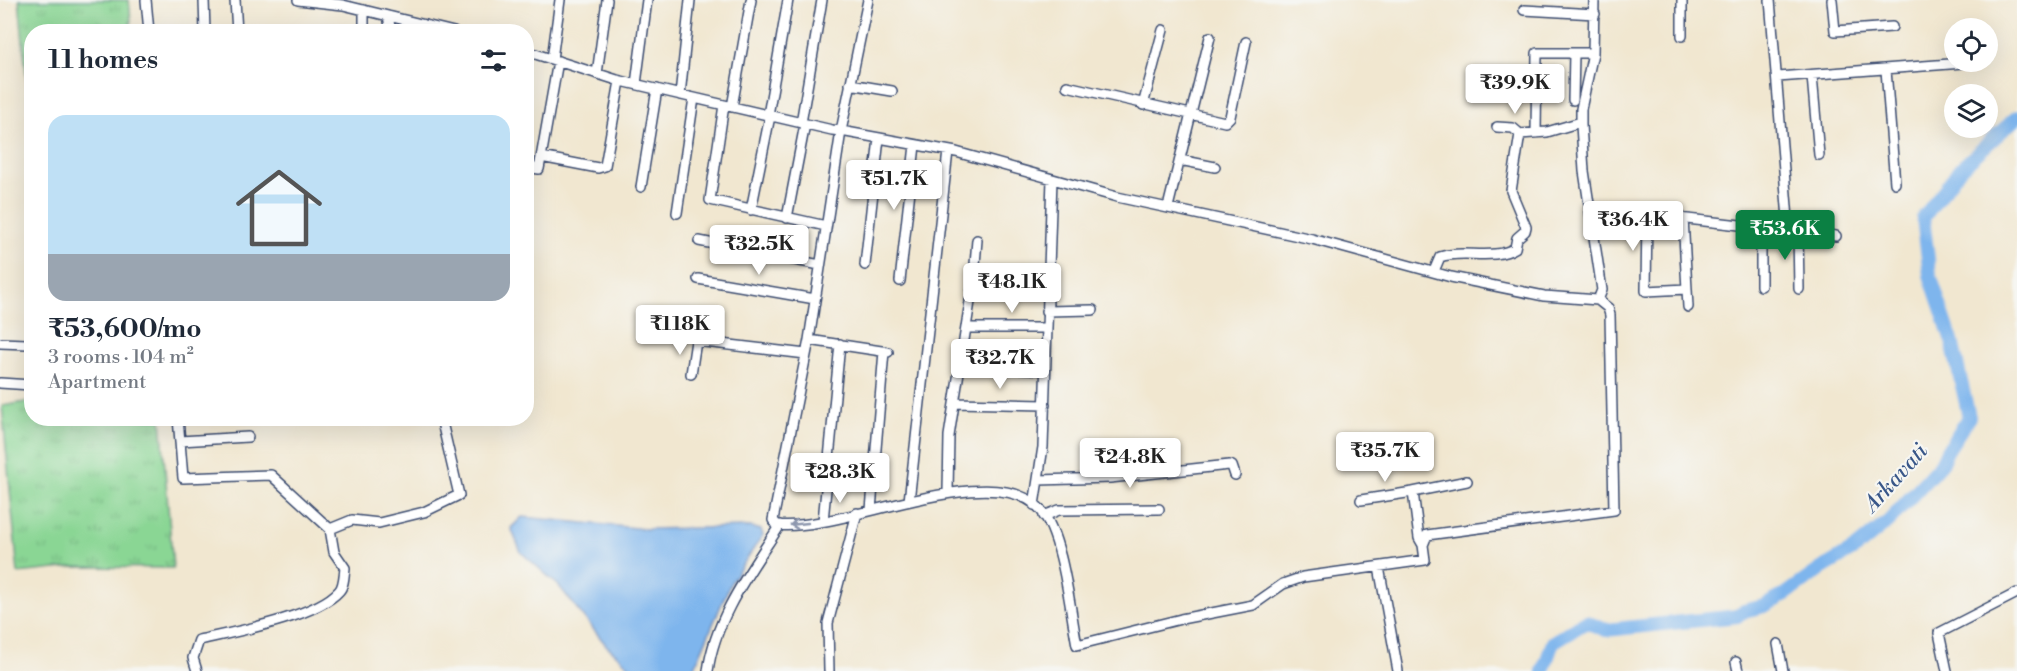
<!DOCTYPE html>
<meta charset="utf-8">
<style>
:root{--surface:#fff;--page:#f2f2f3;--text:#1f2937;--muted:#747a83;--line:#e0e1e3;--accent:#0b8043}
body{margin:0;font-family:"Libre Bodoni",serif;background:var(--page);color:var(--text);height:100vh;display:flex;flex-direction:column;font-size:22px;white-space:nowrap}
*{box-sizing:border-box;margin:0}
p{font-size:20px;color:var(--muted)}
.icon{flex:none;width:33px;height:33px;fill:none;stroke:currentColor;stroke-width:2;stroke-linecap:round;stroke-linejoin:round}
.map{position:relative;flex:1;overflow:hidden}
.side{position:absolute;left:24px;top:24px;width:510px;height:402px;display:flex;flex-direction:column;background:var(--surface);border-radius:24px;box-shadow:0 6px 24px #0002}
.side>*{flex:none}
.buttons{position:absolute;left:1944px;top:18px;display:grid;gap:12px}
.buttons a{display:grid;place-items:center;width:54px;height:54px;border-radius:50%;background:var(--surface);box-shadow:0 6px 24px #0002;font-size:30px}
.price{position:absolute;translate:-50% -51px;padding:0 14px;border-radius:6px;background:#fff;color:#222;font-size:20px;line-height:39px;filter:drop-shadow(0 2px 3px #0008)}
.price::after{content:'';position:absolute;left:50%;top:36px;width:18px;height:14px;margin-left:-9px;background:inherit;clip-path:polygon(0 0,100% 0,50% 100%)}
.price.selected{background:var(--accent);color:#fff}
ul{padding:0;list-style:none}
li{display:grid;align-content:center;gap:12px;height:318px;padding:0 24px}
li+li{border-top:2px solid var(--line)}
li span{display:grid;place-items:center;height:186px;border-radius:18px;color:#555}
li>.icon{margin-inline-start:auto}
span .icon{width:108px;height:108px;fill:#fffc;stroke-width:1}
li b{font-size:26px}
h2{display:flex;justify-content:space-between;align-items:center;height:72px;padding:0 24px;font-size:26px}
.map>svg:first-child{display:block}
.grass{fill:url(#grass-tufts);stroke:#528279;stroke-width:1.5}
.water{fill:#7eb5ed;stroke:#4c72a6;stroke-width:1.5}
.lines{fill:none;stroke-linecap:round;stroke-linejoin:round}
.river{stroke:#7eb5ed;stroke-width:14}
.street-casing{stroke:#3b4b6f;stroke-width:12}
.street{stroke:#fff;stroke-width:9}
.oneway{stroke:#8d97ae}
.labels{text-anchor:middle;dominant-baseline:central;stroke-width:4.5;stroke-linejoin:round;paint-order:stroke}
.water-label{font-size:22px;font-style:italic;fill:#395789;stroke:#f6f6f2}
</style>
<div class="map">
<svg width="2017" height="671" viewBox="0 0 2017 671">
<defs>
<pattern id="grass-tufts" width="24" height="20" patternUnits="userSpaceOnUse" patternTransform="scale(1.5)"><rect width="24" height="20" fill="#8ad694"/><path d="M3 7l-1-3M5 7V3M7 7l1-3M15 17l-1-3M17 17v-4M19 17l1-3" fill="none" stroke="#76b882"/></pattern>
</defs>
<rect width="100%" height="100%" fill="#f6f6f2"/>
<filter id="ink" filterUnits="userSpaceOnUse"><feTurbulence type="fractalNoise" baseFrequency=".0167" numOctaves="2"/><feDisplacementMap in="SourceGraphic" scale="12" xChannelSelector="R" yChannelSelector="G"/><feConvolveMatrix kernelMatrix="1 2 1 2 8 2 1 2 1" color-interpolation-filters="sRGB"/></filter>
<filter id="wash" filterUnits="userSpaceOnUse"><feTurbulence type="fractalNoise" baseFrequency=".008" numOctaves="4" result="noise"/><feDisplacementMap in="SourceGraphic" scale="24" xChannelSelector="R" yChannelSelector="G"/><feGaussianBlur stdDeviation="1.35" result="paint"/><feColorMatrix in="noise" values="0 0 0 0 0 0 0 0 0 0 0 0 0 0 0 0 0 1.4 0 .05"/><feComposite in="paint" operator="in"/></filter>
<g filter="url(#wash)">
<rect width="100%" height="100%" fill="#f1e7d0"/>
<!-- grass -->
<path class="grass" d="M 19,0 L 129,0 L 132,31 L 32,32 L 31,126 Z
M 31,401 L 32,418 L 161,419 L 173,568 L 75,567 L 18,573 L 2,406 Z"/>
<!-- water -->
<path class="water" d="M 522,517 L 647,529 L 750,527 L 761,530 L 763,535 L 731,582 L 693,671 L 635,671 L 606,645 L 559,586 L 521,552 L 511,528 Z"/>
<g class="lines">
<!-- river -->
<path class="river" d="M 1543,671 L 1553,642 L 1586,622 L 1606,630 L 1738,616 L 1744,611 L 1764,606 L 1783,596 L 1821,569 L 1856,548 L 1889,521 L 1941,464 L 1947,451 L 1969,417 L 1952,341 L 1930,275 L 1923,218 L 1960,169 L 2017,117"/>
</g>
</g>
<g filter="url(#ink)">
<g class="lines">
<defs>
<path id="street" d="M 146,0 L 149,32
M 204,0 L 205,32
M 235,0 L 237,32
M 298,0 L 343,5 L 454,32
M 1594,0 L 1593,53 L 1581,109 L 1581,125 L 1584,171 L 1602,290 L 1598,300
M 1682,0 L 1682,36
M 1770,0 L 1789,231
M 1832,0 L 1835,31 L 1892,27
M 1524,10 L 1595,14
M 388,16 L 391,32
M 364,32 L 364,10
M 526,51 L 617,80 L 832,130 L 841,131 L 956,152 L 1117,197 L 1312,239 L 1451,277 L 1544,296 L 1598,300 L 1608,308 L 1610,315 L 1614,510 L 1427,535 L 1423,545 L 1425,560 L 1303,577 L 1283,584 L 1253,605 L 1181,619 L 1077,645 C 1070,610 1063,535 1040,509 C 993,456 840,533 777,525 L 773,520 L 809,340 L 841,131 L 868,0
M 552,59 L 560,0
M 1886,70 L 1895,183
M 597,74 L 607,0
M 1812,76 L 1819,155
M 1778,77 L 1963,63
M 636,84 L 647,0
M 850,84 L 892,91
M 1067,86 L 1225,122 L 1230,117 L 1246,42
M 680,95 L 690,0
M 1573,100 L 1574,53
M 724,105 L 710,200 L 826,226
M 1143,105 L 1163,30
M 732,107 L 751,0
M 768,115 L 788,0
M 801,123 L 822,0
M 1497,127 L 1513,128 L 1520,134
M 1536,133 L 1537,53 L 1593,53
M 541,157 L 598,168 L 605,166 L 620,81
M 1180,160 L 1215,167
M 526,167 L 539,169 L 558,61
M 641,187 L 657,89
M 1168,207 L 1210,37
M 1591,208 L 1836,236
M 751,210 L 770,116
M 677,213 L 694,98
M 1647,214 L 1646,291 L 1687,289
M 787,218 L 805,124
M 1683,218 L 1688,307
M 1798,232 L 1799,289
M 699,241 L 820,265
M 865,265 L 879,138
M 1434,271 L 1440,257 C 1462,249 1494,261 1515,248 L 1517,238 L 1525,231 L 1526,227 L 1511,191 L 1520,134 L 1547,132 L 1581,122
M 974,276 L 1048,276
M 698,279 L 815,299
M 900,281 L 915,145
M 1761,286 L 1761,228
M 1046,311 L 1093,310
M 966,328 L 1046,328
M 809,340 L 888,352
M 0,343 L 27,344
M 989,366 L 1045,370
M 691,374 L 696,341 L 806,354
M 0,383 L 31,385
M 955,403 L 1045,405
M 178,418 L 183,478 L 271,475 L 330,529
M 180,441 L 248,437
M 1038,480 L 1110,478 L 1229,465 L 1232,466 L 1235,475
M 948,491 L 949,436 L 974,276 L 977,240
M 1361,500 L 1413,492
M 909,501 L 948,151
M 1034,505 L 1043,447 L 1052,179
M 871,510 L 884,351
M 1044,516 L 1059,510 L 1159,509
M 823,521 L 840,344
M 1423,545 L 1419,538 L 1413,492 L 1467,481
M 1379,567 L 1398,671
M 1778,644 L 1783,671
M 1736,662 L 1738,671
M 197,671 L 193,658 L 199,640 C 234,632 316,617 339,591 C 344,586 344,575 345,568 L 334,552 L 330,529 L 352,520 L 379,523 L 424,512 L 459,495 L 441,418
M 708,671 C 715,617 752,569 780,525
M 829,671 L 828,623 L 857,513
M 1947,671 L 1939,633 L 2017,593"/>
</defs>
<!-- street casing -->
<use href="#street" class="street-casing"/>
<!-- street -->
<use href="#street" class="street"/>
</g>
<!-- one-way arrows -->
<defs><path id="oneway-shaft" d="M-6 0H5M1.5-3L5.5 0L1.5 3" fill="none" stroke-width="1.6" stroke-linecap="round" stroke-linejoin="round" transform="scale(1.5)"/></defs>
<use class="oneway" href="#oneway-shaft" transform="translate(799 524) rotate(174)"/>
</g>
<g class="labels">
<!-- water labels -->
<g class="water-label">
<text transform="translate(1896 478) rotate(-48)">Arkavati</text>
</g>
</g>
</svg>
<div class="buttons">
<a><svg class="icon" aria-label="locate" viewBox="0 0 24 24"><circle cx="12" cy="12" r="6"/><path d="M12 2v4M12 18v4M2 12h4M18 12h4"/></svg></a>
<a><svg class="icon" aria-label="layers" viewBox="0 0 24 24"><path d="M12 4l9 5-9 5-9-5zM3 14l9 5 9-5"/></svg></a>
</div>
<b class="price" style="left:1515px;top:115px">₹39.9K</b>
<b class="price" style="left:894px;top:211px">₹51.7K</b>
<b class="price" style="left:1633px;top:252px">₹36.4K</b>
<b class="price selected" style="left:1785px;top:261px">₹53.6K</b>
<b class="price" style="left:759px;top:276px">₹32.5K</b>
<b class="price" style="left:1012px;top:314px">₹48.1K</b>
<b class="price" style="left:680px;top:356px">₹118K</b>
<b class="price" style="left:1000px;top:390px">₹32.7K</b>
<b class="price" style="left:1385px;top:483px">₹35.7K</b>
<b class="price" style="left:1130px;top:489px">₹24.8K</b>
<b class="price" style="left:840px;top:504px">₹28.3K</b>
<section class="side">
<h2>11 homes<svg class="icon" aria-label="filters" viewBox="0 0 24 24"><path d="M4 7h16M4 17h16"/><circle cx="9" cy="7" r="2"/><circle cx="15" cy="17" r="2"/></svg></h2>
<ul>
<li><span style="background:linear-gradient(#bfe0f5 75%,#9aa5b1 0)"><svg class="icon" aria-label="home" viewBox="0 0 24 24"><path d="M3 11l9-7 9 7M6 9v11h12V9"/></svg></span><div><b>₹53,600/mo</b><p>3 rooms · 104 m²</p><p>Apartment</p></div></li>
</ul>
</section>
</div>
